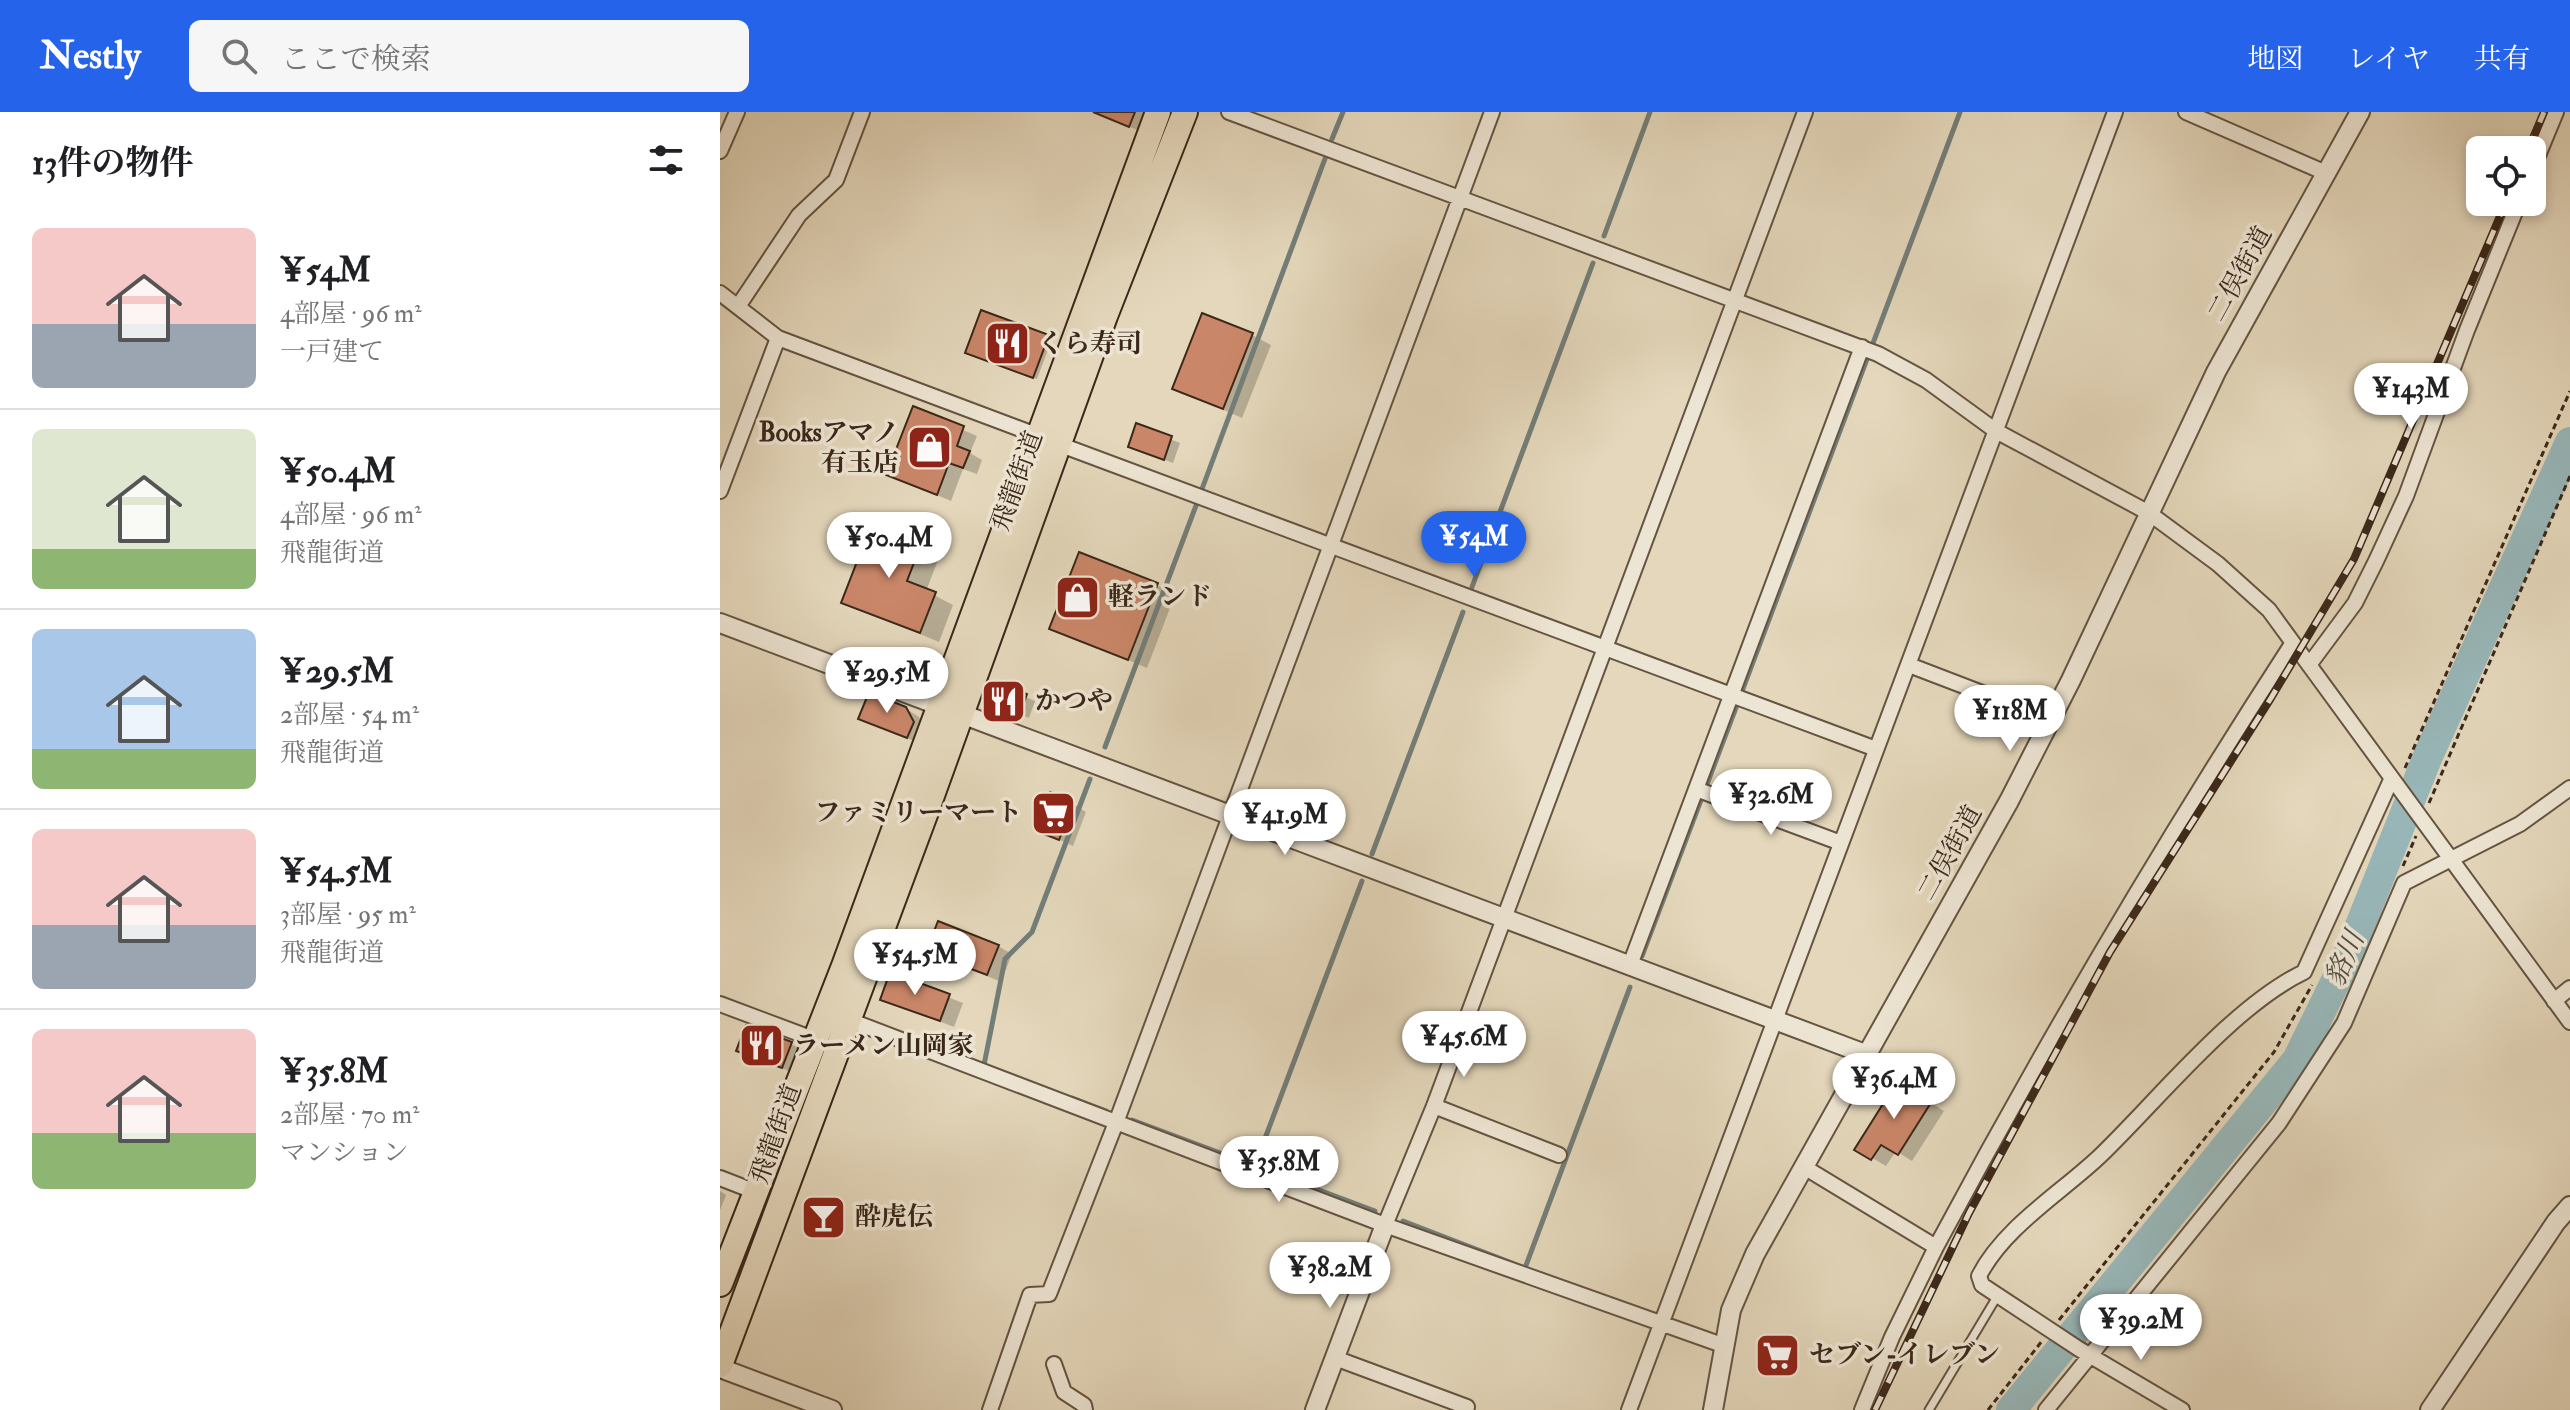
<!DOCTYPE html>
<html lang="ja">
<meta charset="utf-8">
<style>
:root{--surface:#fff;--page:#f6f6f6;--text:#202124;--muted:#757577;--line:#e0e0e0;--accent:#2563eb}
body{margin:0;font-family:"IM FELL Double Pica","Noto Serif JP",serif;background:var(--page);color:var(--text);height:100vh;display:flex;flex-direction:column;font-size:30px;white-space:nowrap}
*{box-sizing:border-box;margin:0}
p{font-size:26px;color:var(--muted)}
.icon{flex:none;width:44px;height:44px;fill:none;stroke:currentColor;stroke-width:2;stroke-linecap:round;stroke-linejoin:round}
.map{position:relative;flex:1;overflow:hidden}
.panel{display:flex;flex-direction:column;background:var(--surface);width:720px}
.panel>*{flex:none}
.controls{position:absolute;left:1746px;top:24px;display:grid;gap:16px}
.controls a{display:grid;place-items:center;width:80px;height:80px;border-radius:12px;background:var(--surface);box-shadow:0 4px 12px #0003;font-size:40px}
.price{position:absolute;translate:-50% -68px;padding:0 18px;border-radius:28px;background:#fff;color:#222;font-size:26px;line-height:52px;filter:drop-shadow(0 2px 4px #0008)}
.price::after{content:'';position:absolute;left:50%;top:48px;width:24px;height:18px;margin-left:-12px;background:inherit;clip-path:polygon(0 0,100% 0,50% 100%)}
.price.current{background:var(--accent);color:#fff}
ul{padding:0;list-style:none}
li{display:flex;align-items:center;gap:24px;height:200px;padding:0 32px}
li+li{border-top:2px solid var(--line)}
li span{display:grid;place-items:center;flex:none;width:224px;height:160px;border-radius:12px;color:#555}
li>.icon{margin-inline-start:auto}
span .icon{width:96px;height:96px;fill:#fffc;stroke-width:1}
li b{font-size:34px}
h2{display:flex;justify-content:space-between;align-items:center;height:96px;padding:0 32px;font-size:34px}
header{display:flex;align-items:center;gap:48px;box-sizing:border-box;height:112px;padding:0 40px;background:var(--accent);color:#fff}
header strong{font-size:38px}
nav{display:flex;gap:44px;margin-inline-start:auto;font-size:28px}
.search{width:560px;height:72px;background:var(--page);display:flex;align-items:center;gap:20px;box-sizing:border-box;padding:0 28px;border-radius:12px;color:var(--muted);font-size:30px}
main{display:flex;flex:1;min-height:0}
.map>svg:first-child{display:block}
.shadow{fill:#0003}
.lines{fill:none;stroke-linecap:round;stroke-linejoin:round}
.stream{stroke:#737e79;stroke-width:5}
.river{stroke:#98b7b9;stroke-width:30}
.building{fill:#c98668;stroke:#3b281a;stroke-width:2}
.service-casing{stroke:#655442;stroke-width:11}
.minor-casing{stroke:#655442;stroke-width:18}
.tertiary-casing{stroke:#655442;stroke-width:22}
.trunk-casing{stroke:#3b281a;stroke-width:28}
.path{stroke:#3b281a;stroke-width:3;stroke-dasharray:6 4;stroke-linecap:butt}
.service{stroke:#ede5d3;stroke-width:7}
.minor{stroke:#ede5d3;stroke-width:14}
.tertiary{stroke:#ede5d3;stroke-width:18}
.trunk{stroke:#e4d7bb;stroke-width:24}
.rail-casing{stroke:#3b281a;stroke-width:8}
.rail{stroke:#ede5d3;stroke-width:5;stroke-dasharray:15;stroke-linecap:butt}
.labels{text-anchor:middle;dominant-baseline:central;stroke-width:7;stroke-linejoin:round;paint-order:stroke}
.street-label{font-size:26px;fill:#3b281a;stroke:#ede5d3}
.poi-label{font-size:26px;font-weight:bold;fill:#3b281a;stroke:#ede5d3;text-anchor:start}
.water-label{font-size:28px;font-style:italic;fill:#524c42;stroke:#ede5d3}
</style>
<header>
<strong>Nestly</strong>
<div class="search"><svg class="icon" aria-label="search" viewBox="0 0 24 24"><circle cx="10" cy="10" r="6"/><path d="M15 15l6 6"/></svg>ここで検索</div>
<nav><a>地図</a><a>レイヤ</a><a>共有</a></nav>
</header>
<main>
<section class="panel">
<h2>13件の物件<svg class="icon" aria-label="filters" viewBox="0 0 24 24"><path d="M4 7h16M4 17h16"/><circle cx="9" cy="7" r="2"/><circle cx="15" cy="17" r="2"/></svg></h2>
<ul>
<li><span style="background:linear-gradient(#f6c9c9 60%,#9aa5b1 0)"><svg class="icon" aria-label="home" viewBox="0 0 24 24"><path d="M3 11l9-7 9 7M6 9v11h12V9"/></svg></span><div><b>¥54M</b><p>4部屋 · 96 m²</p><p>一戸建て</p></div></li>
<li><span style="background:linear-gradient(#dfe7d0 75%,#8fb573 0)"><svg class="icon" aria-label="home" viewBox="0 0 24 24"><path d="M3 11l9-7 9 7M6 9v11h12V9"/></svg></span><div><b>¥50.4M</b><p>4部屋 · 96 m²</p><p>飛龍街道</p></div></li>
<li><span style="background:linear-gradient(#a9c7e8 75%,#8fb573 0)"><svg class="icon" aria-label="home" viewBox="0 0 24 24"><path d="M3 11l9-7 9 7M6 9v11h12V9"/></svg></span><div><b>¥29.5M</b><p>2部屋 · 54 m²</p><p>飛龍街道</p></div></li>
<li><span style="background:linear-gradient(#f6c9c9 60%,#9aa5b1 0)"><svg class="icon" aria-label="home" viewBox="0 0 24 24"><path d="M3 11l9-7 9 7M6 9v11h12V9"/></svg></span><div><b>¥54.5M</b><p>3部屋 · 95 m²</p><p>飛龍街道</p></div></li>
<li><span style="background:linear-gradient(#f6c9c9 65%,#8fb573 0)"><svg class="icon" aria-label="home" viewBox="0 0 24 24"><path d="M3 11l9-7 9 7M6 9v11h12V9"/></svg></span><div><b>¥35.8M</b><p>2部屋 · 70 m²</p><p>マンション</p></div></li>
</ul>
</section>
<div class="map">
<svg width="1850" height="1298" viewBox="0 0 1850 1298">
<rect width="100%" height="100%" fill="#e4d7bb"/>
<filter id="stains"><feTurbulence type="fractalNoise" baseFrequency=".0025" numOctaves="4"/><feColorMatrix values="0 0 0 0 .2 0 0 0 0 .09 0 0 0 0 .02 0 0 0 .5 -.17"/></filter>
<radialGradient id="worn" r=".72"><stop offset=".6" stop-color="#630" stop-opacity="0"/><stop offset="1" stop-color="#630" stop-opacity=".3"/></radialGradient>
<!-- shadow -->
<path class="shadow" d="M 392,0 L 432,0 L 429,7 L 423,4 L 418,18 L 399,11 Z
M 262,201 L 332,227 L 317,267 L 251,243 Z
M 532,223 L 551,233 L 522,306 L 454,276 Z
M 194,297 L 257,324 L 250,341 L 262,348 L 257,362 L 243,357 L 231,389 L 169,363 Z
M 418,314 L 460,331 L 453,351 L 410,334 Z
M 153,414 L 220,443 L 206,479 L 233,493 L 219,530 L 123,490 Z
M 437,473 L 455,483 L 427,556 L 332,516 Z
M 279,574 L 315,589 L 309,606 L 273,590 Z
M 185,596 L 199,605 L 206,619 L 201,632 L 140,606 Z
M 353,692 L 366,700 L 353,734 L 318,718 Z
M 278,834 L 292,842 L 281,870 L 209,839 Z
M 171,863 L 243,891 L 234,915 L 162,887 Z
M 71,932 L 85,939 L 76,962 L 19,938 Z
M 1179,971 L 1224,999 L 1192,1049 L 1176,1039 L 1166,1054 L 1137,1037 Z
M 0,1079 L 6,1083 L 0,1098 Z"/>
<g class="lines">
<!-- stream -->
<path class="stream" d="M 612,27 L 623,0
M 884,124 L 930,0
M 482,377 L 606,44
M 752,475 L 873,151
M 1021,582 L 1240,0
M 385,635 L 477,391
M 652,742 L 743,500
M 922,844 L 1017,593
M 268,955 L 264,953 L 285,847 L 312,820 L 370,667
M 352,986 L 386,999
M 412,1008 L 655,1099
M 535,1053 L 642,769
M 683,1109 L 805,1156 L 910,875"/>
<!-- river -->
<path class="river" d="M 1291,1298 L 1577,948 L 1627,846 L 1708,644 L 1850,330"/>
</g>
<!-- building -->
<path class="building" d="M 373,0 L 415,0 L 409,15 Z
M 261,198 L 329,223 L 313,266 L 245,241 Z
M 482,201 L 533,221 L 503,297 L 452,277 Z
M 193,294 L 244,314 L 237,334 L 250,339 L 243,356 L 229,351 L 217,383 L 166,363 Z
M 416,311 L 452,324 L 444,348 L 408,335 Z
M 152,411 L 202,430 L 187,469 L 216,480 L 200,521 L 121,491 Z
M 359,440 L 438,471 L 408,548 L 329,517 Z
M 278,571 L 307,582 L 300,602 L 271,591 Z
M 149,580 L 186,595 L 194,610 L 187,626 L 138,607 Z
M 330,680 L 354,690 L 339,728 L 316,719 Z
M 218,809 L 279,833 L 267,863 L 206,840 Z
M 170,860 L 230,882 L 220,909 L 160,888 Z
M 26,913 L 72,930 L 62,956 L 16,939 Z
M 1178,968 L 1212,989 L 1178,1043 L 1161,1033 L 1151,1048 L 1134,1038 Z"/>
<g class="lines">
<defs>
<path id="service" d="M 1209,1298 L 1278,1183"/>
<path id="minor" d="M 509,0 L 1158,242 L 1206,268 L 1276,319 L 1429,401 L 1498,452 L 1549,498 L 1850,910
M 1466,0 L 1606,61
M 0,39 L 17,0
M 1812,58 L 1836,0
M 0,181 L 58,226 L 319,324
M 19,193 L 79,103 L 116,68 L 142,0
M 341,333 L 1156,637
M 0,379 L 58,226
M 1189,553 L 1330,607
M 1589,553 L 1635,491 L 1656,449 L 1686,384 L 1747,218 L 1799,90
M 976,677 L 1121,731
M 910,853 L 1142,235
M 1834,889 L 1850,876
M 0,892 L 96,928
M 129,908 L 665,1113 L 1005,1234
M 714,994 L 839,1043
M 1084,1055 L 1216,1135 L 1172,1225 L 1142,1298
M 0,1066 L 36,1080
M 665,1113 L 714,994 L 1085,0
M 1216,1135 C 1326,929 1445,728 1572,532
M 615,1246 L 747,1295
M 334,1252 L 344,1280 L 364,1293 L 365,1298
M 270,1298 L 310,1183 L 329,1182 L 397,1008 L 772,0
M 909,1298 L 1395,0
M 1326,1298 L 1559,1011 L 1624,911 L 1684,771 L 1800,712 L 1850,676
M 1462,1298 L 1359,1237 L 1262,1173 L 1259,1164 C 1284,1115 1341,1081 1380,1044 C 1438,988 1513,894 1584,860 L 1671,668"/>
<path id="tertiary" d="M 0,511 L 1145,942
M 0,1256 L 112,1298
M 595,1298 L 665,1113
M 993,1298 L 1011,1198 L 1035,1142 L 1289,689 L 1351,568 L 1496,260 L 1640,0
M 1710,1298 L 1836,1110 L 1850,1094"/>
<path id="trunk" d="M 0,1172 L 124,854 L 438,0
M 0,1253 L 207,697 L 385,204 L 465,0"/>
</defs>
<!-- service casing -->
<use href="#service" class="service-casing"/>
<!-- minor casing -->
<use href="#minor" class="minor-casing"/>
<!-- tertiary casing -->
<use href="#tertiary" class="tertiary-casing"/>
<!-- trunk casing -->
<use href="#trunk" class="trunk-casing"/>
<!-- path -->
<path class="path" d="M 1685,656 L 1850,279
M 1709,691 L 1850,364
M 1683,754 L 1696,724
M 1339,1208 L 1554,940 L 1592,873
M 1268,1298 L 1322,1229"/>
<!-- service -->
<use href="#service" class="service"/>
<!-- minor -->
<use href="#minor" class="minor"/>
<!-- tertiary -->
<use href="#tertiary" class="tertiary"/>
<!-- trunk -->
<use href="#trunk" class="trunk"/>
<defs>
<path id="rail" d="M 1808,38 L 1824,0
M 1155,1298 L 1249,1101 L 1390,840 L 1551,586 L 1634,447 L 1786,90"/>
</defs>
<!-- rail casing -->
<use href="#rail" class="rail-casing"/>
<!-- rail -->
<use href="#rail" class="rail"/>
</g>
<!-- icons -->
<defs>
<symbol id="restaurant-square" viewBox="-11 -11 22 22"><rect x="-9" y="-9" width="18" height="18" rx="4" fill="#8f2418" stroke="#ede5d3"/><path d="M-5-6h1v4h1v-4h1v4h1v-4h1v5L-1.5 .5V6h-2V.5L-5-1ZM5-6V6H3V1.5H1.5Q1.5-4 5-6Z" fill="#fff"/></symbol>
<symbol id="shop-square" viewBox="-11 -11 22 22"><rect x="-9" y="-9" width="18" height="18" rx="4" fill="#8f2418" stroke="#ede5d3"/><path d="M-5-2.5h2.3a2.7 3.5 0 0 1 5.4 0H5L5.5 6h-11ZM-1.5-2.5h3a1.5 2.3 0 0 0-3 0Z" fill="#fff"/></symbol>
<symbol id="supermarket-square" viewBox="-11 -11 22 22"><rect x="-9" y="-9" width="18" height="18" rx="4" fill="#8f2418" stroke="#ede5d3"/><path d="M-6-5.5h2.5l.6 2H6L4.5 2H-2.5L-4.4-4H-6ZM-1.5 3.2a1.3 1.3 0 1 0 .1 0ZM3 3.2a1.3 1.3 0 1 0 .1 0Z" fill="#fff"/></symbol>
<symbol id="bar-square" viewBox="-11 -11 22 22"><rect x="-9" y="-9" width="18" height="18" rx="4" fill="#8f2418" stroke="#ede5d3"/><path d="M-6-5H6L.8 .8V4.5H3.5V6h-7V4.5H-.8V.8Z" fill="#fff"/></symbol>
</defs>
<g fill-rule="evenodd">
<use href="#restaurant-square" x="262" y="206" width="51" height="51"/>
<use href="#shop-square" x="184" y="310" width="51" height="51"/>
<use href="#shop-square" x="332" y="460" width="51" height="51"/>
<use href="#restaurant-square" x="258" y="564" width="51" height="51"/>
<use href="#supermarket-square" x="308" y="676" width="51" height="51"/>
<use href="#restaurant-square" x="16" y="908" width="51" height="51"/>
<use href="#bar-square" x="78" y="1080" width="51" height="51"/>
<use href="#supermarket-square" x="1032" y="1218" width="51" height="51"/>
</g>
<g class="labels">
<!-- street labels -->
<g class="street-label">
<text transform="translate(1520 162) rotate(-61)">二俣街道</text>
<text transform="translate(297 369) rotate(-70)">飛龍街道</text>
<text transform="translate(1230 741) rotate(-61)">二俣街道</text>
<text transform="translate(56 1022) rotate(-70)">飛龍街道</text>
</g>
<!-- poi labels -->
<g class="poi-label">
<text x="318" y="232">くら寿司</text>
<text x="179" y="321" text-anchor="end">Booksアマノ<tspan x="179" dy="30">有玉店</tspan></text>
<text x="388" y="485">軽ランド</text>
<text x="315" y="589">かつや</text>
<text x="302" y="701" text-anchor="end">ファミリーマート</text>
<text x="73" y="934">ラーメン山岡家</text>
<text x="135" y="1105">酔虎伝</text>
<text x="1089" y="1243">セブン-イレブン</text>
</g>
<!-- water labels -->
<g class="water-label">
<text transform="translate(1625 847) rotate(-66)">貉川</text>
</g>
</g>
<rect width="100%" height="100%" filter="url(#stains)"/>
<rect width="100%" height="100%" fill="url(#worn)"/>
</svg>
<div class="controls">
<a><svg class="icon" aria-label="locate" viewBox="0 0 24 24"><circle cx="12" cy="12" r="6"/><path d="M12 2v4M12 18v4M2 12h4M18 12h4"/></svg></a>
</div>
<b class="price" style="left:1691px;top:319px">¥143M</b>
<b class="price current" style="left:754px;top:467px">¥54M</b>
<b class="price" style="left:169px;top:468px">¥50.4M</b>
<b class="price" style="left:167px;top:603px">¥29.5M</b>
<b class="price" style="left:1290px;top:641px">¥118M</b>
<b class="price" style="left:1051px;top:725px">¥32.6M</b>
<b class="price" style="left:565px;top:745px">¥41.9M</b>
<b class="price" style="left:195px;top:885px">¥54.5M</b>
<b class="price" style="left:744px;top:967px">¥45.6M</b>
<b class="price" style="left:1174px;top:1009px">¥36.4M</b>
<b class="price" style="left:559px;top:1092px">¥35.8M</b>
<b class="price" style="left:610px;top:1198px">¥38.2M</b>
<b class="price" style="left:1421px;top:1250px">¥39.2M</b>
</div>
</main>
